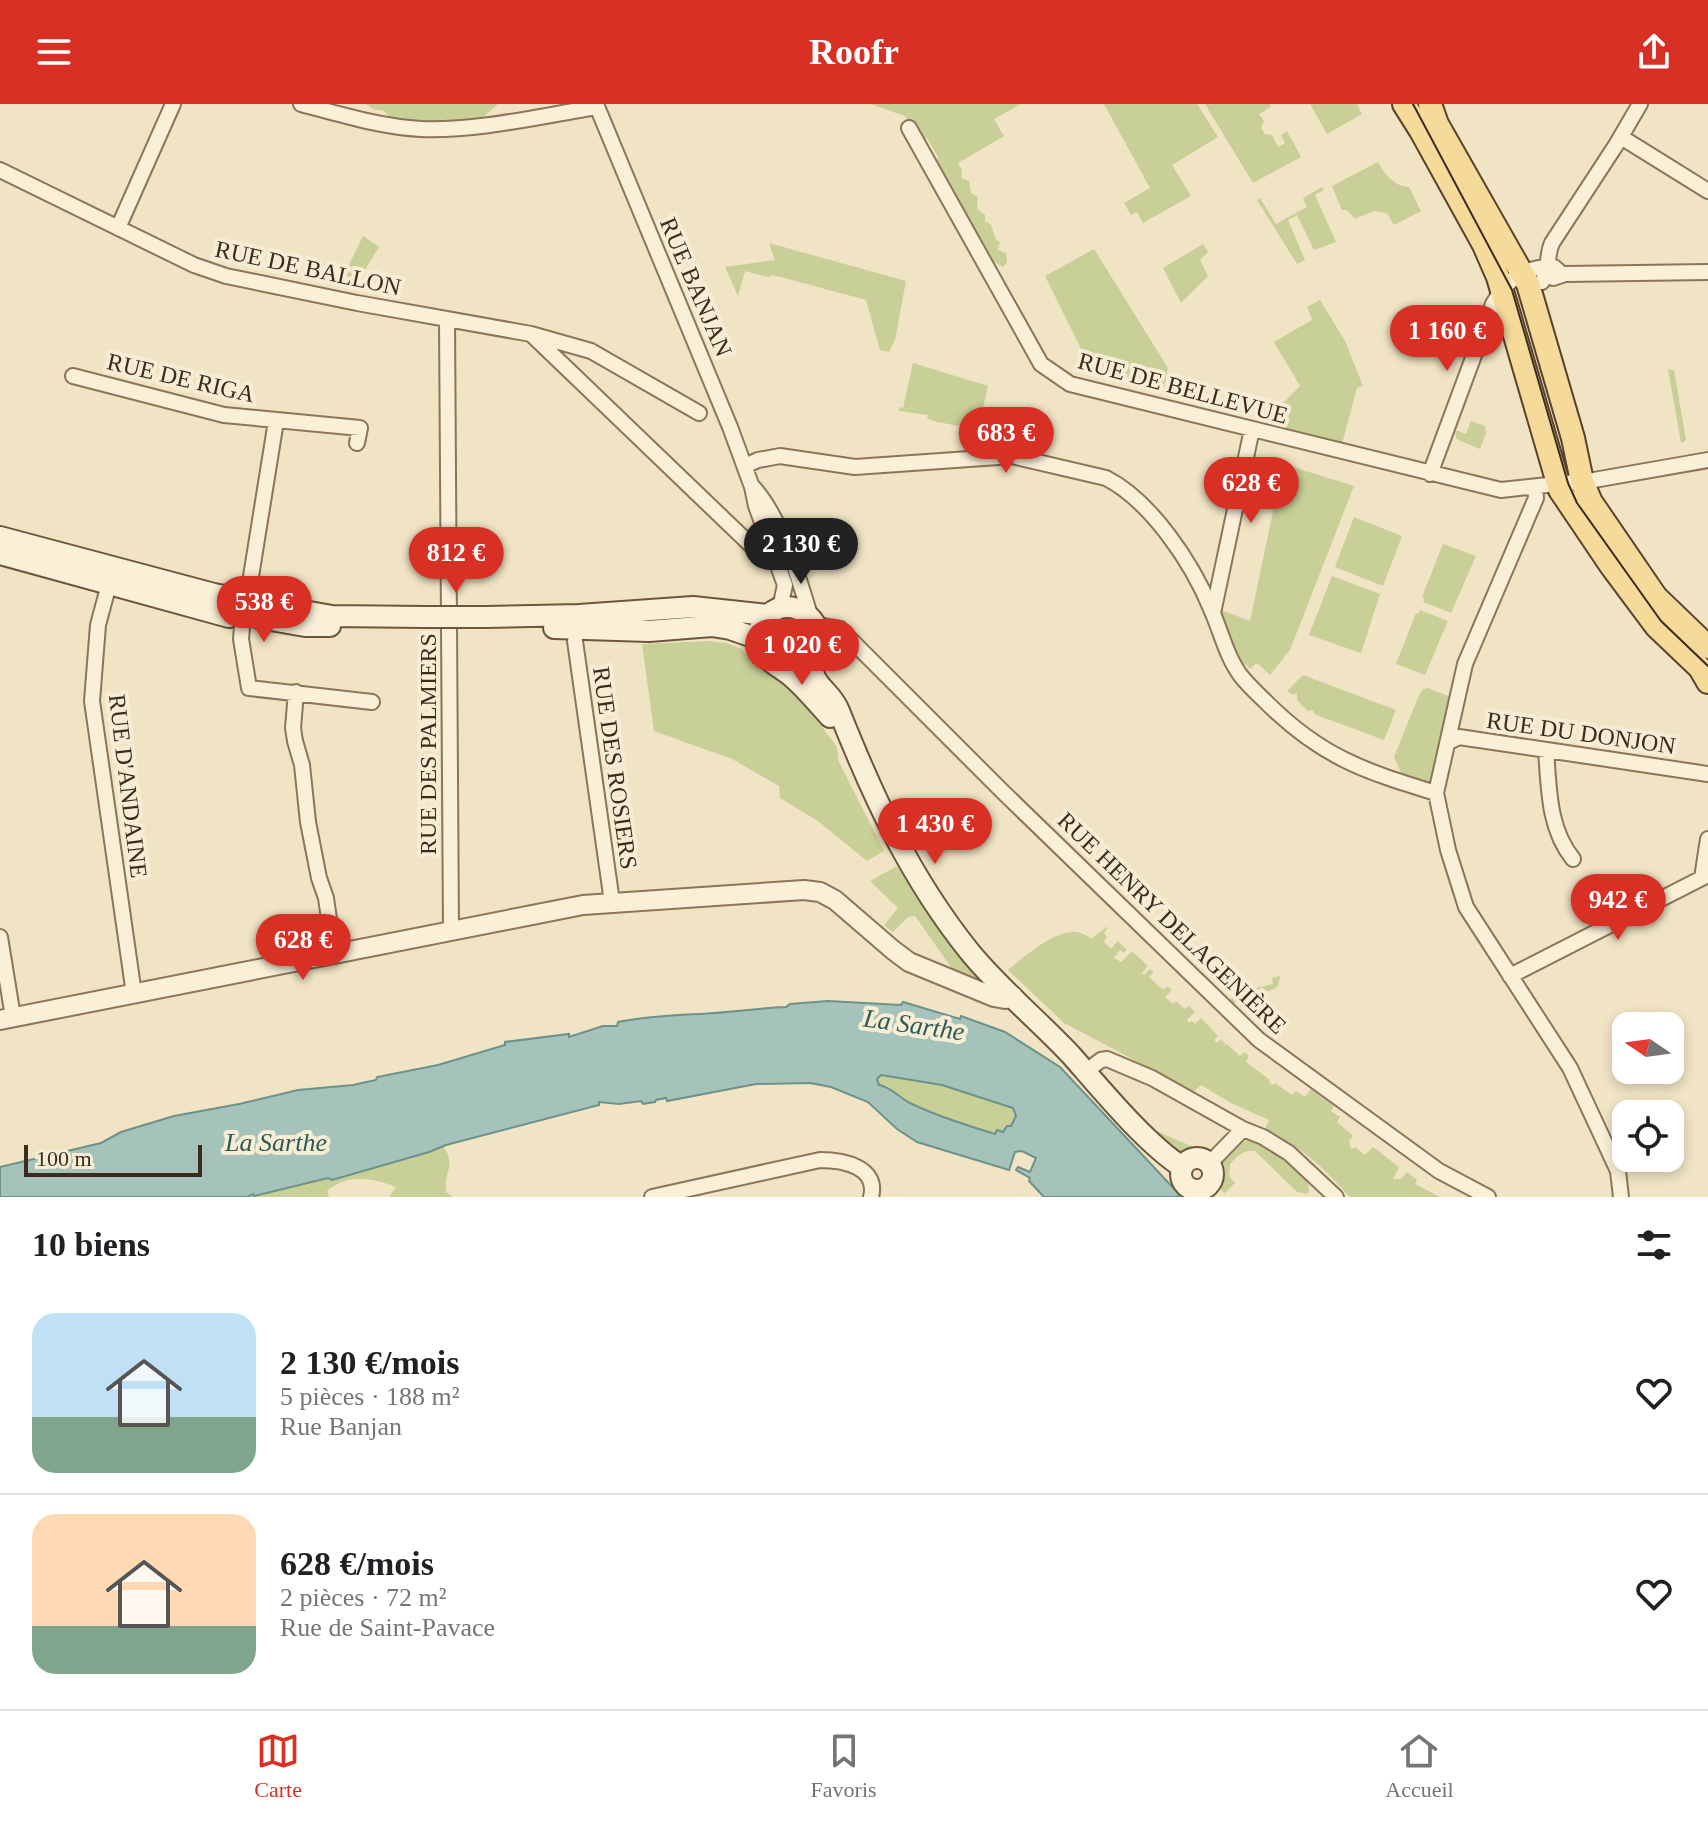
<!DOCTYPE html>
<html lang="fr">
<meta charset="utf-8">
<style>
:root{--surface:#fff;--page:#f6f6f6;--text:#202124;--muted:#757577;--line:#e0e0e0;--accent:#d93025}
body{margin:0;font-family:"Times New Roman",serif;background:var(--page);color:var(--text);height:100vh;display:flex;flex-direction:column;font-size:30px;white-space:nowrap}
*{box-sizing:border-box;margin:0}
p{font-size:26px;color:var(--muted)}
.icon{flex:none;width:44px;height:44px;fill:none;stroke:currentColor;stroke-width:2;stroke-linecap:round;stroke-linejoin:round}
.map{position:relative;height:1093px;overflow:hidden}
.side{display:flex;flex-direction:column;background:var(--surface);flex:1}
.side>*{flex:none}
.needle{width:52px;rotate:283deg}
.buttons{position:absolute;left:1612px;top:908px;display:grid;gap:16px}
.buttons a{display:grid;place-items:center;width:72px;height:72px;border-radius:16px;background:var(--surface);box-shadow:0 4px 12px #0003;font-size:40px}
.scale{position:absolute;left:24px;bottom:20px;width:178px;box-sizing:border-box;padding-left:8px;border:4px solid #3b2c1e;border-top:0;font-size:22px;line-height:28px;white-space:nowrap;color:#3b2c1e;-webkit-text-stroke:6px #f7edd4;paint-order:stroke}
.price{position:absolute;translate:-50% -68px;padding:0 18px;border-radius:28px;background:var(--accent);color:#fff;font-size:26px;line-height:52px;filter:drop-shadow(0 2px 4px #0008)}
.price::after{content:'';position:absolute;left:50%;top:48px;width:24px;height:18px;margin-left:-12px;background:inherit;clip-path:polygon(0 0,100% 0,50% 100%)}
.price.on{background:#222;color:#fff}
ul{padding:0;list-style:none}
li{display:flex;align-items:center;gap:24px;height:200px;padding:0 32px}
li+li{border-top:2px solid var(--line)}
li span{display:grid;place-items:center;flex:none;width:224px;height:160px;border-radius:24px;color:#555}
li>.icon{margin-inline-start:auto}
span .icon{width:96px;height:96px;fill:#fffc;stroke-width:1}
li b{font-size:34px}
h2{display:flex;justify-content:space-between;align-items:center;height:96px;padding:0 32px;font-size:34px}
header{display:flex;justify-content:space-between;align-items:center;height:104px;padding:0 32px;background:var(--accent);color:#fff;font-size:36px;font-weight:700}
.tab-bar{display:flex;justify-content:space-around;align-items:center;height:112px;border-top:2px solid var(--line);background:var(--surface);font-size:22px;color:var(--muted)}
.tab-bar a{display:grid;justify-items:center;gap:4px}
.tab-bar .on{color:var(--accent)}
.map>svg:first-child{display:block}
.green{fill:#c8cf97}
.water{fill:#a6c3bb;stroke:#6c9289;stroke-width:2;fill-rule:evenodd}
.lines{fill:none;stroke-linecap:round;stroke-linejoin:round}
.minor-casing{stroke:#8c7559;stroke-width:18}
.tertiary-casing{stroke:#8c7559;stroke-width:22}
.secondary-casing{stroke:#6e563c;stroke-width:24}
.primary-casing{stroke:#59432e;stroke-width:26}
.minor{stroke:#faf0d8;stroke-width:14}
.tertiary{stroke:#faf0d8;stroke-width:18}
.secondary{stroke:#faf0d8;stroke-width:20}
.primary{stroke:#f5da9a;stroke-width:22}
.tram{stroke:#3b2c1e;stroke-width:2}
.secondary-bridge-casing{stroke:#6e563c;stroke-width:24;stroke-linecap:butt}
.secondary-bridge{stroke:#faf0d8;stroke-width:20}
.labels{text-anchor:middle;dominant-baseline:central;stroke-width:8;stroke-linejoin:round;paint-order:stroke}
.street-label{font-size:24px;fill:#3b2c1e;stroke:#f7edd4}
.water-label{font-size:26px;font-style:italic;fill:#2d5b59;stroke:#f7edd4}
</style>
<header><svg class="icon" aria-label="menu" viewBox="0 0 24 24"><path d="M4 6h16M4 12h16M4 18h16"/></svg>Roofr<svg class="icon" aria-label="share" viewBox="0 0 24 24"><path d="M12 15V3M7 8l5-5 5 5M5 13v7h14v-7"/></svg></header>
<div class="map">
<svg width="1708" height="1093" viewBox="0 0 1708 1093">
<rect width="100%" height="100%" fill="#f0e4c4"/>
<!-- green -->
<path class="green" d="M 366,0 L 498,0 L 481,15 L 421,20 L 390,13 L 384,7 L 373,5 Z
M 870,0 L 1021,0 L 994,15 L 1004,32 L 958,59 L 962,66 L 961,74 L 969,77 L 971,89 L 978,93 L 977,105 L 985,111 L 985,117 L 991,121 L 996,136 L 1000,138 L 998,146 L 1006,149 L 1007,158 L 1003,163 L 992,157 L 956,95 L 955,87 L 935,65 L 938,53 L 927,34 L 923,36 L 905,12 Z
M 1104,0 L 1197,0 L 1218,33 L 1172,61 L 1191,92 L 1143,119 L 1137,108 L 1131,111 L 1124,99 L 1150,84 Z
M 1205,0 L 1270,0 L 1271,3 L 1259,10 L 1264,17 L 1261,24 L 1265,30 L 1272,31 L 1278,43 L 1285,39 L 1281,31 L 1287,27 L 1301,53 L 1253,79 Z
M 1310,0 L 1357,0 L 1362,10 L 1327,30 Z
M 1378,58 C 1385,71 1394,82 1409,83 L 1421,107 L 1394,121 L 1387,109 L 1374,107 L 1355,115 L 1347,106 L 1342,106 L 1332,82 Z
M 1322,83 L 1324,86 L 1315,91 L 1336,138 L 1314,146 L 1297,111 L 1288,116 L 1305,156 L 1297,160 L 1257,96 L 1260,94 L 1276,120 L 1307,103 L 1303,94 Z
M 363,132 L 379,143 L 358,177 L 343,173 Z
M 769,139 L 906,177 L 895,236 L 889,248 L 880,246 L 866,196 L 773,171 L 768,173 L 745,167 L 738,192 L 725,163 L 775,156 Z
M 1203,140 L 1208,148 L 1200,156 L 1208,172 L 1181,199 L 1163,164 Z
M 1094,145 L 1168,264 L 1164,284 L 1091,265 L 1045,172 Z
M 1320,196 L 1345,237 L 1363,282 L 1357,284 L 1342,340 L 1272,322 L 1271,311 L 1300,282 L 1274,238 L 1312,216 L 1307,203 Z
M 913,259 L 988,282 L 978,326 L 933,317 L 927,314 L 928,311 L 899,307 L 899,303 L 903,304 Z
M 1668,265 L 1674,266 L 1686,336 L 1681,339 Z
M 1471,317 L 1485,322 L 1486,329 L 1480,345 L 1456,335 L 1455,326 L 1466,330 Z
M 1283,360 L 1354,382 L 1290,546 L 1270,571 L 1257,559 L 1250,565 L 1246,560 L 1242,562 L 1233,547 L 1221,506 L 1250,517 Z
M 1354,413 L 1402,432 L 1383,482 L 1335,463 Z
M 1443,440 L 1476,452 L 1451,509 L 1423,498 L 1425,494 L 1422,493 Z
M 1332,472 L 1380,490 L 1361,549 L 1309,531 Z
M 1420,506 L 1448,517 L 1425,571 L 1396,560 L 1416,509 L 1418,510 Z
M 792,510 L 812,527 L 808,548 L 788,557 L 770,547 L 766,527 L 773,516 Z
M 707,537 L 727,539 L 742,545 L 751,557 L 792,583 L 837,643 L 838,656 L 884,747 L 867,757 L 818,717 L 780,694 L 779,682 L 732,655 L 654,627 L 642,540 Z
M 1303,571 L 1396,606 L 1384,636 L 1314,610 L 1313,606 L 1308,607 L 1297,596 L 1297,589 L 1292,591 L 1287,587 Z
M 1428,584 L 1451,593 L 1430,680 L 1403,673 L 1394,653 L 1419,591 L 1423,585 Z
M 897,762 C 925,807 955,845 991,883 L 953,866 L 915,812 L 908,813 L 893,828 L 884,821 L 898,804 L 870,777 Z
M 1106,823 L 1108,824 L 1104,829 L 1107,833 L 1104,838 L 1111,845 L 1118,837 L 1127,846 L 1124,849 L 1120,846 L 1114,854 L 1121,858 L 1132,847 L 1148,862 L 1142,869 L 1144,871 L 1150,865 L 1154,868 L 1149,873 L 1163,886 L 1168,882 L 1172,886 L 1165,893 L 1173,900 L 1176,897 L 1185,905 L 1189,902 L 1195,908 L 1187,916 L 1189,919 L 1192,917 L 1195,920 L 1201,914 L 1218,932 L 1214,936 L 1217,939 L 1221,935 L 1225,939 L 1224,942 L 1227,940 L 1240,952 L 1245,948 L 1249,952 L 1246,958 L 1270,976 L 1269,978 L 1273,981 L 1275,979 L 1292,991 L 1296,987 L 1305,993 L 1311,985 L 1334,1002 L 1331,1007 L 1340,1013 L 1337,1018 L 1353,1032 L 1349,1037 L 1351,1045 L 1355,1043 L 1365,1051 L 1373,1043 L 1399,1063 L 1393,1075 L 1401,1075 L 1407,1068 L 1417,1076 L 1415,1080 L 1440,1093 L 1350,1093 C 1320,1061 1305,1044 1264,1027 L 1269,1016 L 1231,999 L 1201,981 L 1191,990 L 1125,951 L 1064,919 L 1008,866 C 1027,851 1068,812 1091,835 Z
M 1280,872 L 1278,882 L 1274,885 L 1233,899 L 1230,895 L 1244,891 L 1244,887 L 1273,880 L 1272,874 Z
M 881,971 L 942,981 L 1013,1004 L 1016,1012 L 1011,1023 L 995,1030 L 947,1016 L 947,1013 L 909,999 L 887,982 L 879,981 L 877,975 Z
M 1152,1025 L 1207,1049 L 1181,1052 L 1174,1049 Z
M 437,1034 C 460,1063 444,1060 446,1088 L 453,1093 L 389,1093 L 396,1083 C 372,1074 348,1069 327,1087 L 329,1093 L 240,1093 L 243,1077 Z
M 1248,1036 L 1268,1043 L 1307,1072 L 1309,1087 L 1307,1090 L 1297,1088 L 1255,1047 C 1244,1045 1237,1052 1230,1060 L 1229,1072 L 1235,1079 L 1224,1090 L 1217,1078 C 1215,1057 1228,1042 1248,1036 Z"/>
<!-- water -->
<path class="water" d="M 828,897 L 901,901 L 903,898 L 960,915 L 961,912 L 1005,928 L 1060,963 L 1180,1091 L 1177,1093 L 1044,1093 L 1029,1077 L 1030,1074 L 1016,1066 L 1018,1063 L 1030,1068 L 1036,1054 L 1022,1047 L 1015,1048 L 1009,1066 L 917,1038 L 897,1025 L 868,998 L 831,983 L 810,979 L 756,980 L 667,997 L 666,994 L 656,996 L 655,998 L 643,1000 L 641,997 L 619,1000 L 599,998 L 599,1001 L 446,1041 L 429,1048 L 332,1076 L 328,1074 L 254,1092 L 253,1090 L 247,1093 L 0,1093 L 0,1063 L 101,1039 L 121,1028 L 174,1012 L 239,1000 L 298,986 L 353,981 L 376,976 L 377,973 L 438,961 L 505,941 L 505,938 L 569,930 L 569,933 L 603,922 L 617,922 L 618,918 C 644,913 672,911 699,910 C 728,909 757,904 786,903 L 790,900 ZM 881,971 L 942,981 L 1013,1004 L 1016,1012 L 1011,1022 L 1007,1022 L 1003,1028 L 997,1026 L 995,1030 C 966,1021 940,1013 912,1000 C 900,995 892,983 879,981 L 877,975 Z"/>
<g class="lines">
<defs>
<path id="minor" d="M 301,0 C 339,10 381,23 421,25 C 479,27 540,12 597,3
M 596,0 L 730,323 L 752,383 L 756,402 L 785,481 L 780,504
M 909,24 L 1041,260 L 1070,280 L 1501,386 L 1594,376 L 1708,356
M 1621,33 L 1708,87
M 0,66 L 194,161 L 226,172 L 357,199 L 531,230 L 591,247 L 699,309
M 118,124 L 173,0
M 1553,174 L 1565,170 L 1708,168
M 1542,178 C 1550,167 1546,152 1552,139 L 1616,41 L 1640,0
M 447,215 L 451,826
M 532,231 L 757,447 L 768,452 L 787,447
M 73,272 L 224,311 L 360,324 L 357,339
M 745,362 L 758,356 L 780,352 L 855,363 L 1012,352 L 1106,374 C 1151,397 1192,459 1211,505 C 1221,527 1226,552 1241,572 C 1248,581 1258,590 1266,598 C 1321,653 1364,667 1436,689
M 1430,370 L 1493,200 C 1507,175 1525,162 1554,163 L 1562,170
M 753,383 C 781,414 798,471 810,511
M 1535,383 L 1536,394 L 1465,560 L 1436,689 L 1448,746 L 1466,803 L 1570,964 L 1618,1067 L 1621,1093
M 109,480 L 98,521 L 92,597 L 134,890
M 248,491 L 276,317
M 1213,509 L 1252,325
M 816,521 L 840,525 L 1004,689 L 1259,936 L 1439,1067 L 1488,1093
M 242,523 L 241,535 L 249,584 L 372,598
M 575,537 L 612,798
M 296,588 L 293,624 L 295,637 L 302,661 L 308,718 L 319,774 L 326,794 L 334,850
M 1449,638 L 1459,633 L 1708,670
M 1546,646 C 1549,684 1548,724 1573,755
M 1702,774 L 1708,735
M 0,833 L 13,913
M 1510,872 L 1708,771
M 1085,968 L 1101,956 L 1107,955 L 1152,974 L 1243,1025 L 1263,1033 L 1289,1049 L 1336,1093
M 1209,1060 L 1243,1025
M 652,1093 L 820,1056 C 843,1056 879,1063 871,1093"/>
<path id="tertiary" d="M 0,916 L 583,801 L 804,786 L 820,788 L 835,796 L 893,846 L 909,858 L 994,893 L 1005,895 L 1013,892"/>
<path id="secondary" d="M 0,433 L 214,490 L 234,494
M 0,450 L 229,513
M 259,499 L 332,512 L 425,513
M 486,513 L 579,511 L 693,503 L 768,511
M 259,514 L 305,522 L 330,522
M 554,524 L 649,527 L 712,522 L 730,525 L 759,535
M 814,550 C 807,583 829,582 839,607 C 874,695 910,773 969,847 C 999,884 1038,916 1071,951 C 1101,985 1145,1039 1182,1063
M 776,560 C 788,564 801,564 810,554 C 839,525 790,482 765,515 C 760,521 758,530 759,538 C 760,544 763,550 767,554 C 774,561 784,566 792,573 C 806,585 818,600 830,613
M1181 1070a16 16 0 1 1 32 0a16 16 0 1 1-32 0Z"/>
<path id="primary" d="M 1404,0 L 1421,27 L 1484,141 L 1498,173 L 1560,386 L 1612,463 L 1656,522 L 1700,564 L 1708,578
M 1430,0 L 1437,20 L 1528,180 L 1573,334 L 1582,377 L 1591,398 L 1656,493 L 1708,543"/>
</defs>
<!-- minor casing -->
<use href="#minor" class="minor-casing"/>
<!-- tertiary casing -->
<use href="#tertiary" class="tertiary-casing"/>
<!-- secondary casing -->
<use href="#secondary" class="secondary-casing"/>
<!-- primary casing -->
<use href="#primary" class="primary-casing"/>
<!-- minor -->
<use href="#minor" class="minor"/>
<!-- tertiary -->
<use href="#tertiary" class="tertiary"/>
<!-- secondary -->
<use href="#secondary" class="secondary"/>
<!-- primary -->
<use href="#primary" class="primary"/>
<!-- tram -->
<path class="tram" d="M 1413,0 L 1512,186 L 1568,379 L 1577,399 L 1661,517 L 1708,562"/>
<defs>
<path id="secondary-bridge" d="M 425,513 L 486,513"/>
</defs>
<!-- secondary-bridge casing -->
<use href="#secondary-bridge" class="secondary-bridge-casing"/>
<!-- secondary-bridge -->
<use href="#secondary-bridge" class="secondary-bridge"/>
</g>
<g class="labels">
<!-- street labels -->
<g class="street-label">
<text transform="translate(308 164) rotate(12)">RUE DE BALLON</text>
<text transform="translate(696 183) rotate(67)">RUE BANJAN</text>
<text transform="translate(181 274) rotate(13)">RUE DE RIGA</text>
<text transform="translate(1183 284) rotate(15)">RUE DE BELLEVUE</text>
<text transform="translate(1581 629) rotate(8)">RUE DU DONJON</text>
<text transform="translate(428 640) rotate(-90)">RUE DES PALMIERS</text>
<text transform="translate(615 664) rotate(82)">RUE DES ROSIERS</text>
<text transform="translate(128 682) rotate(83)">RUE D'ANDAINE</text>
<text transform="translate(1172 819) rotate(44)">RUE HENRY DELAGENIÈRE</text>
</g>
<!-- water labels -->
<g class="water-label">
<text transform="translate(914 921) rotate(8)">La Sarthe</text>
<text x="276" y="1038">La Sarthe</text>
</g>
</g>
</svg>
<div class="buttons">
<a><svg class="needle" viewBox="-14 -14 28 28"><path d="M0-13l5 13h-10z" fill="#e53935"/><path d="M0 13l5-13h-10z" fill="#757577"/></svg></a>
<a><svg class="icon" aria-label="locate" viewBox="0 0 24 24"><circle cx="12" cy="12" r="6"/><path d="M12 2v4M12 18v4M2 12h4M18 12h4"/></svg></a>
</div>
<div class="scale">100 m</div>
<b class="price" style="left:1447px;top:269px">1 160 €</b>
<b class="price" style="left:1006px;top:371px">683 €</b>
<b class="price" style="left:1251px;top:421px">628 €</b>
<b class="price on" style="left:801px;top:482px">2 130 €</b>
<b class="price" style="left:456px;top:491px">812 €</b>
<b class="price" style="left:264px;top:540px">538 €</b>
<b class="price" style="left:802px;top:583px">1 020 €</b>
<b class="price" style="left:935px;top:762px">1 430 €</b>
<b class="price" style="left:1618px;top:838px">942 €</b>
<b class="price" style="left:303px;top:878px">628 €</b>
</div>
<section class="side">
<h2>10 biens<svg class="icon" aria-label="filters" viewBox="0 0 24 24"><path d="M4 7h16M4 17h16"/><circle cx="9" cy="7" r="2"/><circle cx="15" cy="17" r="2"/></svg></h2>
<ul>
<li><span style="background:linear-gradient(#bfe0f5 65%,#7fa58c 0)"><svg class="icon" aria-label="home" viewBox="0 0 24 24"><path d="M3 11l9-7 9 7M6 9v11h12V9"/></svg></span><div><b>2 130 €/mois</b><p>5 pièces · 188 m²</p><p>Rue Banjan</p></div><svg class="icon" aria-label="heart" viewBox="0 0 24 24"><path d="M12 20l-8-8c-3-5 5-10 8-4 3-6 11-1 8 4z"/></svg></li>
<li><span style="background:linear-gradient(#ffd9b3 70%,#7fa58c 0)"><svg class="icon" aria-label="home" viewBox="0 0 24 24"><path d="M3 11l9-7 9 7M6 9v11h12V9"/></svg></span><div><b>628 €/mois</b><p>2 pièces · 72 m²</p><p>Rue de Saint-Pavace</p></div><svg class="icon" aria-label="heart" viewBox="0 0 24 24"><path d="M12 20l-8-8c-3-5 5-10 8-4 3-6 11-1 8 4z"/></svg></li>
</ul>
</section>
<nav class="tab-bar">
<a class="on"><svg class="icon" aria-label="map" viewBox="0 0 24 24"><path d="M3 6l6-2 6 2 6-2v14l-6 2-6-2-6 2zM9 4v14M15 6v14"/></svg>Carte</a>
<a><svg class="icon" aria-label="saved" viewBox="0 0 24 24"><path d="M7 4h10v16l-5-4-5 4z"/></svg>Favoris</a>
<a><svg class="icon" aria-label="home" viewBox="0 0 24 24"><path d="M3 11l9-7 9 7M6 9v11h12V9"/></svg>Accueil</a>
</nav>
